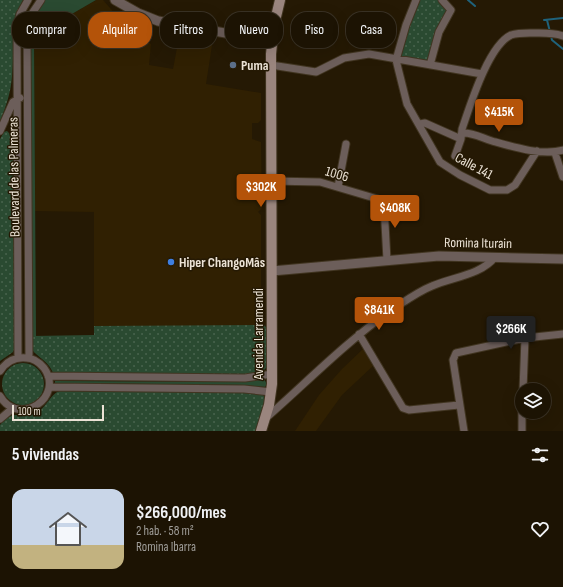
<!DOCTYPE html>
<html lang="es">
<meta charset="utf-8">
<style>
:root{--surface:#1c1303;--page:#292012;--text:#f1f3f6;--muted:#a09e9a;--line:#3a3225;--accent:#b45309}
body{margin:0;font-family:"Sofia Sans Condensed",sans-serif;background:var(--page);color:var(--text);height:100vh;display:flex;flex-direction:column;font-size:15px;white-space:nowrap}
*{box-sizing:border-box;margin:0}
p{font-size:13px;color:var(--muted)}
.icon{flex:none;width:22px;height:22px;fill:none;stroke:currentColor;stroke-width:2;stroke-linecap:round;stroke-linejoin:round}
.map{position:relative;height:431px;overflow:hidden}
.sheet{display:flex;flex-direction:column;background:var(--surface);flex:1}
.sheet>*{flex:none}
.hud{position:absolute;left:12px;top:12px;width:539px;height:36px;display:flex;gap:8px}
.controls{position:absolute;left:515px;top:383px;display:grid;gap:8px}
.controls a{display:grid;place-items:center;width:36px;height:36px;border-radius:50%;background:var(--surface);box-shadow:0 4px 16px #0002,0 0 0 1px var(--line);font-size:20px}
.scale{position:absolute;left:12px;bottom:10px;width:92px;box-sizing:border-box;padding-left:4px;border:2px solid #ece3d6;border-top:0;font-size:11px;line-height:14px;white-space:nowrap;color:#ece3d6;-webkit-text-stroke:3px #251904;paint-order:stroke}
.price{position:absolute;translate:-50% -34px;padding:0 9px;border-radius:4px;background:var(--accent);color:#fff;font-size:13px;line-height:26px;filter:drop-shadow(0 1px 2px #0008)}
.price::after{content:'';position:absolute;left:50%;top:24px;width:12px;height:9px;margin-left:-6px;background:inherit;clip-path:polygon(0 0,100% 0,50% 100%)}
.price.on{background:#222;color:#fff}
ul{padding:0;list-style:none}
li{display:flex;align-items:center;gap:12px;height:100px;padding:0 12px}
li span{display:grid;place-items:center;flex:none;width:112px;height:80px;border-radius:12px;color:#555}
li>.icon{margin-inline-start:auto}
span .icon{width:48px;height:48px;fill:#fffc;stroke-width:1}
li b{font-size:17px}
h2{display:flex;justify-content:space-between;align-items:center;height:48px;padding:0 12px;font-size:17px}
.pill{padding:0 14px;border-radius:16px;background:var(--surface);box-shadow:0 4px 16px #0002,0 0 0 1px var(--line);font-size:14px;line-height:36px}
.pill.on{background:var(--accent);color:#fff}
.map>svg:first-child{display:block}
.built{fill:#302002}
.green{fill:#2a4a31}
.park{fill:url(#park-dots)}
.lines{fill:none;stroke-linecap:round;stroke-linejoin:round}
.stream{stroke:#1f627b;stroke-width:2}
.minor-casing{stroke:#413521;stroke-width:9}
.tertiary-casing{stroke:#413521;stroke-width:11}
.secondary-casing{stroke:#413521;stroke-width:12}
.minor{stroke:#6c5e5a;stroke-width:7}
.tertiary{stroke:#6c5e5a;stroke-width:9}
.secondary{stroke:#9a857e;stroke-width:10}
.service-dot{fill:#5c6f8a;stroke:#251904;stroke-width:1.5}
.shop-dot{fill:#3f7fe0;stroke:#251904;stroke-width:1.5}
.labels{text-anchor:middle;dominant-baseline:central;stroke-width:3;stroke-linejoin:round;paint-order:stroke}
.poi-label{font-size:14px;font-weight:bold;fill:#ece3d6;stroke:#251904;text-anchor:start}
.street-label{font-size:14px;fill:#ece3d6;stroke:#251904}
</style>
<div class="map">
<svg width="563" height="431" viewBox="0 0 563 431">
<defs>
<pattern id="park-dots" width="8" height="8" patternUnits="userSpaceOnUse"><rect width="8" height="8" fill="#2a4a31"/><path d="M2 2h.1M6 6h.1" fill="none" stroke="#49644e" stroke-width="1.8" stroke-linecap="round"/></pattern>
</defs>
<rect width="100%" height="100%" fill="#251904"/>
<!-- built -->
<path class="built" d="M 96,0 L 103,0 L 124,24 L 151,44 L 149,65 L 173,69 L 177,48 L 197,49 L 213,39 L 206,84 L 261,93 L 261,120 L 258,123 L 252,123 L 252,139 L 261,142 L 262,208 L 258,212 L 261,215 L 261,310 L 257,310 L 257,327 L 94,326 L 94,212 L 35,211 L 34,36 Z
M 363,349 L 373,366 L 342,395 L 316,431 L 295,431 L 319,395 L 342,369 Z"/>
<!-- green -->
<path class="green" d="M 44,0 L 96,0 L 34,36 L 36,336 L 32,336 L 31,29 L 33,20 Z
M 264,379 L 267,384 L 265,387 L 243,385 L 64,383 L 55,383 L 55,381 L 243,382 Z"/>
<!-- park -->
<path class="park" d="M 0,0 L 23,0 C 10,24 15,49 12,76 C 11,92 6,107 0,121 Z
M 419,0 L 439,0 L 446,8 L 447,12 L 428,61 L 400,58 L 414,11 Z
M 7,131 L 13,137 L 15,346 L 13,352 L 0,361 L 0,139 L 4,132 Z
M 264,325 L 267,328 L 266,368 L 263,371 L 244,375 L 53,373 C 49,361 34,355 32,349 C 31,345 32,340 32,336 L 94,335 L 94,326 Z
M2 384a21 21 0 1 1 42 0a21 21 0 1 1-42 0Z
M 60,391 L 245,392 L 263,395 L 266,400 L 258,431 L 0,431 L 0,425 C 15,407 20,421 37,412 C 47,407 51,393 60,391 Z"/>
<g class="lines">
<!-- stream -->
<path class="stream" d="M 468,0 L 475,6
M 544,20 L 563,18
M 547,20 L 552,40 L 563,49"/>
<defs>
<path id="minor" d="M 416,0 L 406,25 L 396,60 L 407,104 L 440,162 L 460,175 L 490,190 L 507,190 L 515,185 L 537,151
M 271,65 L 316,72 L 344,58 L 369,54 L 482,74
M 430,65 L 439,32 L 451,10 L 442,0
M 420,124 L 425,123 L 461,139 L 462,129 C 470,106 488,46 511,35 C 520,32 530,33 539,33 C 547,33 555,33 563,36
M 0,131 L 13,102 L 20,98
M 462,133 C 472,132 482,138 492,141 C 513,147 542,156 563,150
M 555,153 L 563,177
M 455,156 L 461,139
M 272,181 L 320,182 L 381,200 L 384,205 L 387,260
M 338,187 L 346,144
M 359,334 L 403,408 L 409,410 L 459,405
M 18,358 L 17,27 L 20,14 L 28,0
M 29,358 L 27,33 L 31,15 L 41,0
M 0,371 C 6,362 15,357 26,358 C 33,358 39,362 44,368 C 65,397 19,428 0,396
M 48,376 L 245,378 L 272,374
M 49,387 L 244,389 L 271,392
M 523,390 L 525,338
M 266,418 C 307,382 345,343 390,311 C 404,302 417,292 432,286 C 453,277 481,275 495,257
M 0,419 L 13,408
M 464,431 L 453,360 L 456,353 L 525,338 L 563,334
M 522,431 L 522,412"/>
<path id="tertiary" d="M 115,0 L 138,13 L 158,21 L 259,39 L 272,44
M 272,271 L 439,256 L 563,259"/>
<path id="secondary" d="M 261,431 L 269,405 L 272,384 L 271,54 L 274,25 L 280,0"/>
</defs>
<!-- minor casing -->
<use href="#minor" class="minor-casing"/>
<!-- tertiary casing -->
<use href="#tertiary" class="tertiary-casing"/>
<!-- secondary casing -->
<use href="#secondary" class="secondary-casing"/>
<!-- minor -->
<use href="#minor" class="minor"/>
<!-- tertiary -->
<use href="#tertiary" class="tertiary"/>
<!-- secondary -->
<use href="#secondary" class="secondary"/>
</g>
<!-- markers -->
<circle class="service-dot" cx="233" cy="65" r="4"/>
<circle class="shop-dot" cx="171" cy="262" r="4"/>
<g class="labels">
<!-- poi labels -->
<g class="poi-label">
<text x="241" y="65">Puma</text>
<text x="179" y="262">Hiper ChangoMâs</text>
</g>
<!-- street labels -->
<g class="street-label">
<text transform="translate(474 166) rotate(28)">Calle 141</text>
<text transform="translate(337 174) rotate(16)">1006</text>
<text transform="translate(14 177) rotate(-91)">Boulevard de las Palmeras</text>
<text transform="translate(478 243) rotate(1)">Romina Iturain</text>
<text transform="translate(258 334) rotate(-90)">Avenida Larramendi</text>
</g>
</g>
</svg>
<div class="controls">
<a><svg class="icon" aria-label="layers" viewBox="0 0 24 24"><path d="M12 4l9 5-9 5-9-5zM3 14l9 5 9-5"/></svg></a>
</div>
<div class="scale">100 m</div>
<b class="price" style="left:499px;top:133px">$415K</b>
<b class="price" style="left:261px;top:208px">$302K</b>
<b class="price" style="left:395px;top:229px">$408K</b>
<b class="price" style="left:379px;top:331px">$841K</b>
<b class="price on" style="left:511px;top:350px">$266K</b>
<div class="hud">
<a class="pill">Comprar</a>
<a class="pill on">Alquilar</a>
<a class="pill">Filtros</a>
<a class="pill">Nuevo</a>
<a class="pill">Piso</a>
<a class="pill">Casa</a>
</div>
</div>
<section class="sheet">
<h2>5 viviendas<svg class="icon" aria-label="filters" viewBox="0 0 24 24"><path d="M4 7h16M4 17h16"/><circle cx="9" cy="7" r="2"/><circle cx="15" cy="17" r="2"/></svg></h2>
<ul>
<li><span style="background:linear-gradient(#c9d6e8 70%,#c2b280 0)"><svg class="icon" aria-label="home" viewBox="0 0 24 24"><path d="M3 11l9-7 9 7M6 9v11h12V9"/></svg></span><div><b>$266,000/mes</b><p>2 hab. · 58 m²</p><p>Romina Ibarra</p></div><svg class="icon" aria-label="heart" viewBox="0 0 24 24"><path d="M12 20l-8-8c-3-5 5-10 8-4 3-6 11-1 8 4z"/></svg></li>
</ul>
</section>
